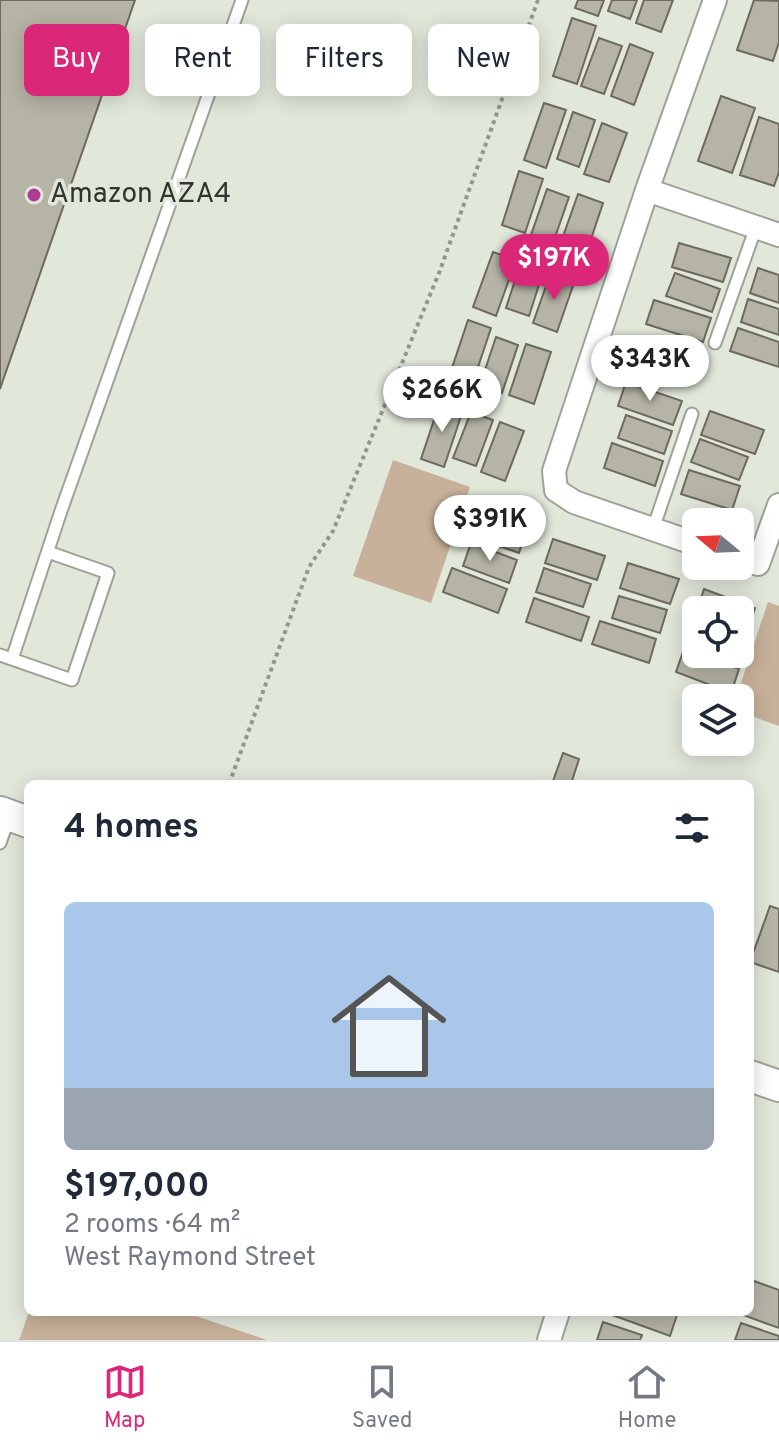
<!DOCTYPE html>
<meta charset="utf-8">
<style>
:root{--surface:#fff;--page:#f2f2f3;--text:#1f2937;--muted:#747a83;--line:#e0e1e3;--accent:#db2777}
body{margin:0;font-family:Overpass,sans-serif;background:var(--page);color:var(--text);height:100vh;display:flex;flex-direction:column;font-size:30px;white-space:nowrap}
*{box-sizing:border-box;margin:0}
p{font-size:26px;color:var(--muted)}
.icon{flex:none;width:44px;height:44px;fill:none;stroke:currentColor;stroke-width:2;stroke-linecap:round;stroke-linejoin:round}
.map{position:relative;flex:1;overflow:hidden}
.panel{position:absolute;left:24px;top:780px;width:730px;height:536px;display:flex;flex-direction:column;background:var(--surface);border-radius:12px;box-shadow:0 4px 20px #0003}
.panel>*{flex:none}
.banner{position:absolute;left:24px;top:24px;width:732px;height:72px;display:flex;gap:16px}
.needle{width:52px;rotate:289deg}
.buttons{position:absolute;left:682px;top:508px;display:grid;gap:16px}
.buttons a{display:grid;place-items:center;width:72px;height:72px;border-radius:12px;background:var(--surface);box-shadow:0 4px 20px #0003;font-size:40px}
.price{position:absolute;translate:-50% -68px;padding:0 18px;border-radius:28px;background:#fff;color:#222;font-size:26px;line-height:52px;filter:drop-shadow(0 2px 4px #0008)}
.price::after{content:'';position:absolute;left:50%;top:48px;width:24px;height:18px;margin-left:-12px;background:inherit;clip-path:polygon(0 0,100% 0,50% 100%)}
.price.active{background:var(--accent);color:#fff}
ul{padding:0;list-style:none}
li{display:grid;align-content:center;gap:16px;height:424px;padding:0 40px}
li span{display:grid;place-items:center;height:248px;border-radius:12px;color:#555}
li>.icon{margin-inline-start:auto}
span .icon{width:144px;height:144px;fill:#fffc;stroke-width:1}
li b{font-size:34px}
h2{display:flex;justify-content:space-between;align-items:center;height:96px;padding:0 40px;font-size:34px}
.chip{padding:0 28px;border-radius:12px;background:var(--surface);box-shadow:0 4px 20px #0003;font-size:28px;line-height:72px}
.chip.active{background:var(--accent);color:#fff}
.menu{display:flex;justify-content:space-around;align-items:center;height:112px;border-top:2px solid var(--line);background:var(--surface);font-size:22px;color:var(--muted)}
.menu a{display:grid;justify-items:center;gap:4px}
.menu .active{color:var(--accent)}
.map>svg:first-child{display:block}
.green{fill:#c8b19a}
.building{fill:#b6b4a6;stroke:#6c6a5d;stroke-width:2}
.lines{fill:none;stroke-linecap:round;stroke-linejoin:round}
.service-casing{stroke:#9ca296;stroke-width:15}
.minor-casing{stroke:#9ca296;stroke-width:26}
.secondary-casing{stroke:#9ca296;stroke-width:34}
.path{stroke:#92978d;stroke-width:4;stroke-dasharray:4 4;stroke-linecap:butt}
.service{stroke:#fff;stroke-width:11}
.minor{stroke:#fff;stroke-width:22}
.secondary{stroke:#fff;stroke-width:30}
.poi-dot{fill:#ad3a95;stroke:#e1e8da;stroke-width:3}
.labels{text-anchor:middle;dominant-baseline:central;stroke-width:7;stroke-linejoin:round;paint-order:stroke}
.poi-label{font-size:28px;fill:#30332e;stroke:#e1e8da;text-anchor:start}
</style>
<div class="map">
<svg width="779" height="1340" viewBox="0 0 779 1340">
<rect width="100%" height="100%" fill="#e1e8da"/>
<!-- green -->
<path class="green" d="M 393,460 L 470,487 L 431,603 L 353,576 Z
M 768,602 L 779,606 L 779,726 L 740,712 L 740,698 L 736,698 Z
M 29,1312 L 184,1312 L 267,1340 L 19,1340 Z"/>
<!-- building -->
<path class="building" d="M 0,0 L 135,0 L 0,389 Z
M 578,0 L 604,0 L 598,16 L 575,8 Z
M 612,0 L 637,0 L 630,19 L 608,11 Z
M 644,0 L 673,0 L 661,32 L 636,23 Z
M 754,0 L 779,1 L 779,42 L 773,61 L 737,50 Z
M 572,18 L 596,26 L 577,84 L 553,76 Z
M 599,38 L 622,46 L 604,94 L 581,86 Z
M 630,44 L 653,53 L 634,105 L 611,96 Z
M 721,96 L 755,108 L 732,173 L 698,161 Z
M 544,103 L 566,110 L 546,168 L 524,160 Z
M 573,112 L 595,120 L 579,167 L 557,159 Z
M 759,117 L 779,124 L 779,172 L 774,186 L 740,175 Z
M 602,123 L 627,133 L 609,182 L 584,174 Z
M 519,171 L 543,179 L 525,233 L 502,225 Z
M 547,189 L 569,197 L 553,243 L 531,235 Z
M 578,194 L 603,203 L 586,254 L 560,245 Z
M 679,243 L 731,258 L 723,282 L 672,267 Z
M 493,252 L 516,260 L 496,316 L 473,307 Z
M 521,262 L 544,269 L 529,316 L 506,308 Z
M 758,268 L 779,275 L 779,303 L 750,293 Z
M 551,272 L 575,280 L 557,332 L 533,323 Z
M 675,273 L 720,289 L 712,312 L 666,296 Z
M 748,299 L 779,309 L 779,335 L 741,322 Z
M 654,300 L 711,318 L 703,342 L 646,324 Z
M 468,320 L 491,328 L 473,382 L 450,374 Z
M 738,328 L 779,342 L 779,367 L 730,351 Z
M 496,337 L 518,345 L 502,393 L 480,385 Z
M 526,344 L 551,352 L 534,404 L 509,395 Z
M 626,382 L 682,401 L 673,425 L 618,406 Z
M 440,402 L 463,410 L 444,467 L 421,459 Z
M 710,411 L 764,430 L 755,454 L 701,435 Z
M 471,412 L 493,420 L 476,466 L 453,458 Z
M 626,415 L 672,431 L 664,454 L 618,438 Z
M 500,422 L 524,431 L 505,481 L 481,472 Z
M 700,439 L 748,457 L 739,480 L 691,462 Z
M 612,443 L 663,461 L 655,486 L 604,468 Z
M 689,470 L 740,486 L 732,510 L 681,494 Z
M 477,510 L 527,528 L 519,553 L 468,535 Z
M 553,539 L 605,556 L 597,580 L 545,563 Z
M 471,543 L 517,560 L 509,583 L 463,566 Z
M 628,563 L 679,579 L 670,604 L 620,588 Z
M 452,568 L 507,589 L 498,613 L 443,592 Z
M 544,568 L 591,584 L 583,607 L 536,592 Z
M 704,589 L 755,608 L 747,632 L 740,629 L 740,610 L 697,610 Z
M 619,596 L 667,610 L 660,633 L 612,618 Z
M 534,598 L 589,617 L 581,641 L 526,622 Z
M 600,621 L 656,639 L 649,663 L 592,644 Z
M 684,649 L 739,669 L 731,693 L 676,672 Z
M 563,753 L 579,759 L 571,784 L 552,784 Z
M 770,906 L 779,909 L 779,972 L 750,962 Z
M 754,1281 L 779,1290 L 779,1328 L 743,1315 L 744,1312 L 750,1312 L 750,1293 Z
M 604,1312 L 678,1312 L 670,1336 Z
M 603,1322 L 642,1335 L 640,1340 L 597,1340 Z
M 741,1323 L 779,1336 L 779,1340 L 735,1340 Z"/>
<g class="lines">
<defs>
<path id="service" d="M 715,343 L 756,227
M 653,529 L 692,414
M 0,655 L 72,680 L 108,573 L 48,552
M 12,659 L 61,511 L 242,0
M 0,843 L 9,817"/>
<path id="minor" d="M 647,190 L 779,235
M 696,544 L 574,502 L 556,490 L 554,471 L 647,190 L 715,0
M 740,558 L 758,564 L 779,505
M 549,1340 L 558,1312"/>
<path id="secondary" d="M 0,812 L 28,822
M 750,1076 L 779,1086"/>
</defs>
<!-- service casing -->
<use href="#service" class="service-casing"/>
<!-- minor casing -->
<use href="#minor" class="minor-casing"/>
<!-- secondary casing -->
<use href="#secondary" class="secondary-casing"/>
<!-- path -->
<path class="path" d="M 229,784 L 309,567 L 333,531 L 439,273 L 538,0"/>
<!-- service -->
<use href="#service" class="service"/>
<!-- minor -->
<use href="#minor" class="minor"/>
<!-- secondary -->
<use href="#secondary" class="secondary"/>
</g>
<!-- markers -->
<circle class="poi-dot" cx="34" cy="195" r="8"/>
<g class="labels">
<!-- poi labels -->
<g class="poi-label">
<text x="50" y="195">Amazon AZA4</text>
</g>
</g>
</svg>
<div class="buttons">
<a><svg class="needle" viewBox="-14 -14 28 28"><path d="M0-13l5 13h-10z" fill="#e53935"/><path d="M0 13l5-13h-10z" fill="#747a83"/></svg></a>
<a><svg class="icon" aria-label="locate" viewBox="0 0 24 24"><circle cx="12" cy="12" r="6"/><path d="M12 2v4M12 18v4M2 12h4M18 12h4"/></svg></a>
<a><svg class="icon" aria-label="layers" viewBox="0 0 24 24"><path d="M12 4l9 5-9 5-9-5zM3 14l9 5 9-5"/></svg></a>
</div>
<b class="price active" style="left:554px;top:302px">$197K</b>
<b class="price" style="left:650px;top:403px">$343K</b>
<b class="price" style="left:442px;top:434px">$266K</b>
<b class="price" style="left:490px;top:563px">$391K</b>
<div class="banner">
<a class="chip active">Buy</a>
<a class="chip">Rent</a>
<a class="chip">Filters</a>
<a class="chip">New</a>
</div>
<section class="panel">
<h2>4 homes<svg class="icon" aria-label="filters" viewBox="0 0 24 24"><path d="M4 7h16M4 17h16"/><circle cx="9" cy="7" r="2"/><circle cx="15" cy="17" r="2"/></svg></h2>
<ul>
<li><span style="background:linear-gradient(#a9c7e8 75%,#9aa5b1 0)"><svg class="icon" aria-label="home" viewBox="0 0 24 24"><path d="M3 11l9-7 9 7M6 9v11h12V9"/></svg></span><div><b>$197,000</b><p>2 rooms · 64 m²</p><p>West Raymond Street</p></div></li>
</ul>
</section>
</div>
<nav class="menu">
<a class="active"><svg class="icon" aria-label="map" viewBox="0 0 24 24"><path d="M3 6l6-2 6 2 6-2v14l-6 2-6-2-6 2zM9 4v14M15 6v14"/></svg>Map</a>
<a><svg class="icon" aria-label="saved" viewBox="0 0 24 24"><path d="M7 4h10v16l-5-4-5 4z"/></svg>Saved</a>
<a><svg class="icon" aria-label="home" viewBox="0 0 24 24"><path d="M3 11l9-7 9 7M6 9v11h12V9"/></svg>Home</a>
</nav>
